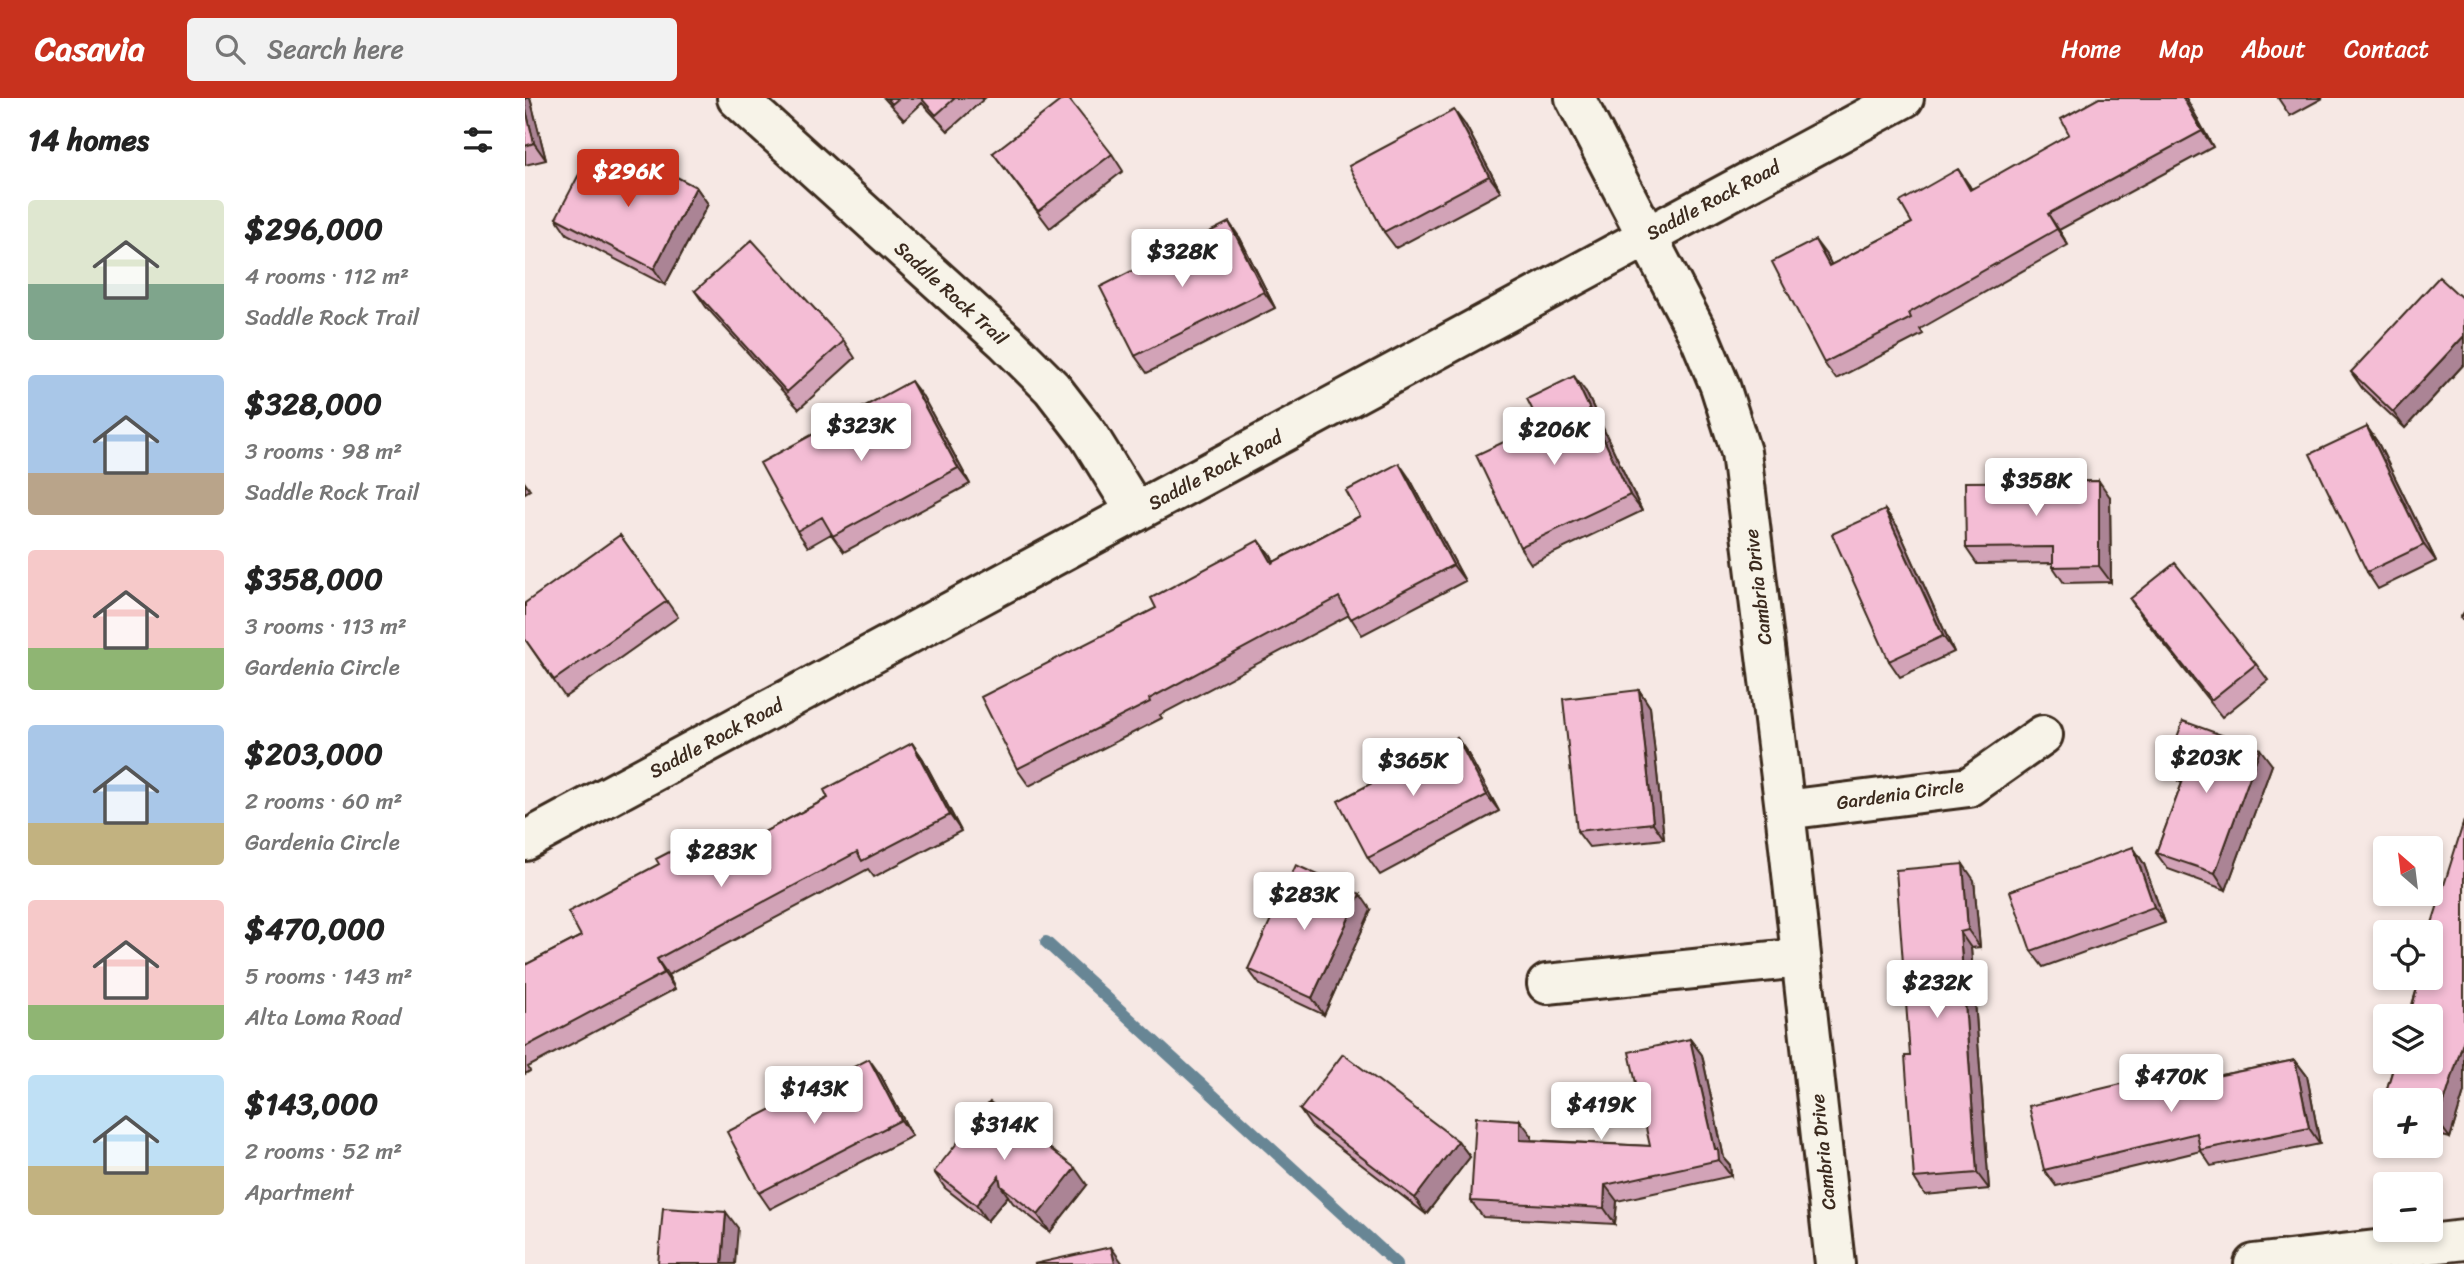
<!DOCTYPE html>
<meta charset="utf-8">
<style>
:root{--surface:#fff;--page:#f2f2f2;--text:#222;--muted:#767676;--accent:#c8321e}
body{margin:0;font-family:Sriracha,sans-serif;background:var(--page);color:var(--text);height:100vh;display:flex;flex-direction:column;font-size:26px;white-space:nowrap}
*{box-sizing:border-box;margin:0}
p{font-size:23px;color:var(--muted)}
.icon{flex:none;width:38px;height:38px;fill:none;stroke:currentColor;stroke-width:2;stroke-linecap:round;stroke-linejoin:round}
.map{position:relative;flex:1;overflow:hidden}
.side{display:flex;flex-direction:column;background:var(--surface);width:525px}
.side>*{flex:none}
.needle{width:46px;rotate:332deg}
.controls{position:absolute;left:1848px;top:738px;display:grid;gap:14px}
.controls a{display:grid;place-items:center;width:70px;height:70px;border-radius:7px;background:var(--surface);box-shadow:0 4px 10px #0003;font-size:35px}
.price{position:absolute;translate:-50% -60px;padding:0 16px;border-radius:7px;background:#fff;color:#222;font-size:23px;line-height:46px;filter:drop-shadow(0 2px 4px #0008)}
.price::after{content:'';position:absolute;left:50%;top:42px;width:21px;height:16px;margin-left:-10px;background:inherit;clip-path:polygon(0 0,100% 0,50% 100%)}
.price.current{background:var(--accent);color:#fff}
ul{padding:0;list-style:none}
li{display:flex;align-items:center;gap:21px;height:175px;padding:0 28px}
li span{display:grid;place-items:center;flex:none;width:196px;height:140px;border-radius:7px;color:#555}
li>.icon{margin-inline-start:auto}
span .icon{width:84px;height:84px;fill:#fffc;stroke-width:1}
li b{font-size:30px}
h2{display:flex;justify-content:space-between;align-items:center;height:84px;padding:0 28px;font-size:30px}
header{display:flex;align-items:center;gap:42px;box-sizing:border-box;height:98px;padding:0 35px;background:var(--accent);color:#fff}
header strong{font-size:33px}
nav{display:flex;gap:38px;margin-inline-start:auto;font-size:24px}
.search{width:490px;height:63px;background:var(--page);display:flex;align-items:center;gap:18px;box-sizing:border-box;padding:0 24px;border-radius:7px;color:var(--muted);font-size:26px}
main{display:flex;flex:1;min-height:0}
.map>svg:first-child{display:block}
.lines{fill:none;stroke-linecap:round;stroke-linejoin:round}
.stream{stroke:#678695;stroke-width:12}
.street-casing{stroke:#3b2a1e;stroke-width:44}
.street{stroke:#f7f3e8;stroke-width:38}
.wall{fill:#d2a3b7;stroke:#3b2a1e;stroke-width:2}
.shaded-wall{fill:#ab8495;stroke:#3b2a1e;stroke-width:2}
.building{fill:#f4bdd5;stroke:#3b2a1e;stroke-width:2}
.labels{text-anchor:middle;dominant-baseline:central;stroke-width:5;stroke-linejoin:round;paint-order:stroke}
.street-label{font-size:19px;fill:#3b2a1e;stroke:#f7f3e8}
</style>
<header>
<strong>Casavia</strong>
<div class="search"><svg class="icon" aria-label="search" viewBox="0 0 24 24"><circle cx="10" cy="10" r="6"/><path d="M15 15l6 6"/></svg>Search here</div>
<nav><a>Home</a><a>Map</a><a>About</a><a>Contact</a></nav>
</header>
<main>
<section class="side">
<h2>14 homes<svg class="icon" aria-label="filters" viewBox="0 0 24 24"><path d="M4 7h16M4 17h16"/><circle cx="9" cy="7" r="2"/><circle cx="15" cy="17" r="2"/></svg></h2>
<ul>
<li><span style="background:linear-gradient(#dfe7d0 60%,#7fa58c 0)"><svg class="icon" aria-label="home" viewBox="0 0 24 24"><path d="M3 11l9-7 9 7M6 9v11h12V9"/></svg></span><div><b>$296,000</b><p>4 rooms · 112 m²</p><p>Saddle Rock Trail</p></div></li>
<li><span style="background:linear-gradient(#a9c7e8 70%,#b9a48a 0)"><svg class="icon" aria-label="home" viewBox="0 0 24 24"><path d="M3 11l9-7 9 7M6 9v11h12V9"/></svg></span><div><b>$328,000</b><p>3 rooms · 98 m²</p><p>Saddle Rock Trail</p></div></li>
<li><span style="background:linear-gradient(#f6c9c9 70%,#8fb573 0)"><svg class="icon" aria-label="home" viewBox="0 0 24 24"><path d="M3 11l9-7 9 7M6 9v11h12V9"/></svg></span><div><b>$358,000</b><p>3 rooms · 113 m²</p><p>Gardenia Circle</p></div></li>
<li><span style="background:linear-gradient(#a9c7e8 70%,#c2b280 0)"><svg class="icon" aria-label="home" viewBox="0 0 24 24"><path d="M3 11l9-7 9 7M6 9v11h12V9"/></svg></span><div><b>$203,000</b><p>2 rooms · 60 m²</p><p>Gardenia Circle</p></div></li>
<li><span style="background:linear-gradient(#f6c9c9 75%,#8fb573 0)"><svg class="icon" aria-label="home" viewBox="0 0 24 24"><path d="M3 11l9-7 9 7M6 9v11h12V9"/></svg></span><div><b>$470,000</b><p>5 rooms · 143 m²</p><p>Alta Loma Road</p></div></li>
<li><span style="background:linear-gradient(#bfe0f5 65%,#c2b280 0)"><svg class="icon" aria-label="home" viewBox="0 0 24 24"><path d="M3 11l9-7 9 7M6 9v11h12V9"/></svg></span><div><b>$143,000</b><p>2 rooms · 52 m²</p><p>Apartment</p></div></li>
</ul>
</section>
<div class="map">
<svg width="1939" height="1166" viewBox="0 0 1939 1166">
<rect width="100%" height="100%" fill="#f6e8e4"/>
<filter id="ink" filterUnits="userSpaceOnUse"><feTurbulence type="fractalNoise" baseFrequency=".0143" numOctaves="2"/><feDisplacementMap in="SourceGraphic" scale="14" xChannelSelector="R" yChannelSelector="G"/><feConvolveMatrix kernelMatrix="1 2 1 2 8 2 1 2 1" color-interpolation-filters="sRGB"/></filter>
<g filter="url(#ink)">
<g class="lines">
<!-- stream -->
<path class="stream" d="M 521,844 L 872,1166"/>
<defs>
<path id="street" d="M 212,0 L 481,244 L 527,290 L 564,338 L 611,414
M 1050,0 L 1175,240 L 1195,288 L 1216,354 L 1260,712 L 1310,1166
M 1260,712 L 1444,689 L 1518,637
M 0,743 L 1379,0
M 1022,886 L 1276,860
M 1729,1166 L 1939,1142"/>
</defs>
<!-- street casing -->
<use href="#street" class="street-casing"/>
<!-- street -->
<use href="#street" class="street"/>
</g>
<!-- wall -->
<path class="wall" d="M 0,0 L 5,0 L 21,62 L 0,67 Z
M 359,0 L 460,0 L 423,33 L 397,5 L 379,22 Z
M 1661,0 L 1688,49 L 1534,132 L 1543,147 L 1395,231 L 1398,236 L 1311,281 L 1299,265 L 1302,158 L 1306,167 L 1387,125 L 1444,87 L 1446,91 Z
M 1753,0 L 1798,0 L 1765,18 Z
M 941,28 L 976,94 L 871,150 L 859,134 Z
M 468,55 L 587,56 L 598,73 L 525,130 Z
M 104,83 L 171,89 L 183,106 L 140,187 L 42,136 L 31,120 Z
M 715,140 L 750,210 L 622,275 L 610,258 Z
M 170,193 L 319,243 L 330,260 L 274,311 L 181,209 Z
M 1939,202 L 1939,266 L 1880,330 L 1837,290 L 1826,274 Z
M 1061,294 L 1117,413 L 1006,466 L 995,449 L 1015,327 Z
M 398,299 L 445,386 L 319,454 L 306,436 L 283,449 L 272,433 Z
M 1842,329 L 1853,345 L 1911,463 L 1853,491 L 1842,474 Z
M 885,381 L 940,483 L 837,537 L 824,517 L 635,617 L 637,620 L 504,688 L 492,671 L 746,458 L 749,464 L 835,418 Z
M 0,385 L 5,392 L 0,395 Z
M 1585,399 L 1586,484 L 1539,485 L 1528,469 L 1528,465 L 1452,466 L 1441,450 Z
M 1360,412 L 1372,428 L 1429,554 L 1375,579 L 1364,563 Z
M 95,437 L 153,519 L 40,599 L 0,541 Z
M 1605,501 L 1731,566 L 1743,582 L 1697,619 L 1616,517 Z
M 1114,592 L 1125,609 L 1139,741 L 1064,749 L 1052,733 Z
M 932,640 L 943,656 L 974,713 L 855,777 L 843,760 Z
M 387,645 L 398,661 L 436,733 L 349,779 L 343,771 L 143,877 L 150,891 L 3,969 L 5,973 L 0,976 L 0,867 L 56,838 L 134,766 L 179,736 L 194,758 L 303,700 Z
M 1642,667 L 1747,667 L 1701,792 L 1643,771 L 1631,755 L 1657,685 L 1653,683 Z
M 1939,723 L 1939,994 L 1925,1040 L 1906,1035 L 1906,1003 L 1860,1003 L 1860,1012 L 1857,1007 L 1895,880 Z
M 1608,749 L 1619,766 L 1640,825 L 1518,869 L 1506,853 Z
M 1449,782 L 1455,849 L 1446,850 L 1464,1091 L 1400,1097 L 1389,1080 L 1385,958 Z
M 846,812 L 799,917 L 735,887 L 723,871 Z
M 1165,941 L 1177,957 L 1199,1060 L 1205,1067 L 1206,1078 L 1092,1103 L 1090,1126 L 958,1119 L 946,1103 L 1007,1038 L 1007,1042 L 1125,1048 Z
M 1770,962 L 1782,978 L 1795,1046 L 1686,1068 L 1676,1053 L 1531,1088 L 1519,1072 L 1641,988 Z
M 356,978 L 387,1038 L 245,1111 L 234,1095 Z
M 775,1012 L 933,1043 L 945,1059 L 901,1116 L 786,1028 Z
M 409,1074 L 562,1087 L 525,1134 L 488,1105 L 483,1098 L 462,1123 L 420,1090 Z"/>
<!-- shaded-wall -->
<path class="shaded-wall" d="M 0,0 L 5,0 L 21,62 L 9,45 L 0,8 Z
M 1658,0 L 1661,0 L 1688,49 L 1677,33 Z
M 929,12 L 941,28 L 976,94 L 964,78 Z
M 1433,71 L 1444,87 L 1456,108 L 1445,92 Z
M 171,89 L 183,106 L 140,187 L 129,171 Z
M 1523,116 L 1534,132 L 1543,147 L 1532,131 Z
M 704,124 L 715,140 L 750,210 L 739,194 Z
M 1290,142 L 1302,158 L 1316,185 L 1304,168 Z
M 1939,238 L 1939,266 L 1880,330 L 1868,314 Z
M 1049,278 L 1061,294 L 1117,413 L 1105,397 Z
M 386,283 L 398,299 L 445,386 L 433,370 Z
M 1842,329 L 1853,345 L 1911,463 L 1899,447 Z
M 874,365 L 885,381 L 940,483 L 928,467 Z
M 1574,383 L 1585,399 L 1586,484 L 1574,468 Z
M 1360,412 L 1372,428 L 1429,554 L 1418,538 Z
M 734,442 L 746,458 L 758,482 L 747,465 Z
M 1114,592 L 1125,609 L 1139,741 L 1128,725 Z
M 932,640 L 943,656 L 974,713 L 962,697 Z
M 387,645 L 398,661 L 436,733 L 425,717 Z
M 1735,651 L 1747,667 L 1701,792 L 1690,775 Z
M 179,736 L 191,752 L 203,775 L 192,759 Z
M 1608,749 L 1619,766 L 1640,825 L 1629,809 Z
M 1438,766 L 1449,782 L 1455,849 L 1443,832 Z
M 835,796 L 846,812 L 799,917 L 787,900 Z
M 1435,834 L 1446,850 L 1464,1091 L 1452,1075 Z
M 132,861 L 143,877 L 150,891 L 139,875 Z
M 1165,941 L 1177,957 L 1199,1060 L 1205,1067 L 1206,1078 L 1194,1062 L 1190,1051 Z
M 1939,941 L 1939,994 L 1925,1040 L 1913,1024 Z
M 344,961 L 356,978 L 387,1038 L 376,1022 Z
M 1770,962 L 1782,978 L 1795,1046 L 1784,1030 Z
M 1634,977 L 1645,994 L 1637,989 Z
M 995,1022 L 1007,1038 L 1006,1058 L 995,1042 Z
M 933,1043 L 945,1059 L 901,1116 L 890,1100 Z
M 550,1070 L 562,1087 L 525,1134 L 513,1117 Z
M 474,1078 L 476,1088 L 483,1098 L 462,1123 L 451,1107 Z
M 1080,1087 L 1092,1103 L 1090,1126 L 1079,1110 Z
M 201,1114 L 213,1130 L 210,1166 L 197,1166 Z
M 586,1149 L 598,1166 L 590,1166 Z"/>
<!-- building -->
<path class="building" d="M 362,0 L 374,0 L 367,6 Z
M 396,0 L 430,0 L 411,17 Z
M 539,0 L 543,0 L 587,56 L 513,113 L 468,55 Z
M 1574,0 L 1658,0 L 1677,33 L 1523,116 L 1532,131 L 1384,215 L 1386,220 L 1299,265 L 1247,164 L 1290,142 L 1304,168 L 1387,125 L 1375,104 L 1433,71 L 1445,92 L 1544,36 L 1536,21 Z
M 0,8 L 9,45 L 0,48 Z
M 929,12 L 964,78 L 859,134 L 824,68 Z
M 115,60 L 171,89 L 129,171 L 31,120 L 62,61 L 104,83 Z
M 704,124 L 739,194 L 610,258 L 575,189 Z
M 227,142 L 319,243 L 262,294 L 170,193 Z
M 1914,179 L 1939,202 L 1939,238 L 1868,314 L 1826,274 Z
M 1049,278 L 1105,397 L 995,449 L 951,357 L 1015,327 L 1002,301 Z
M 386,283 L 433,370 L 308,438 L 297,419 L 272,433 L 235,365 Z
M 1842,329 L 1899,447 L 1842,474 L 1785,356 Z
M 874,365 L 928,467 L 826,521 L 814,499 L 624,601 L 625,604 L 492,671 L 456,599 L 631,510 L 626,500 L 734,442 L 747,465 L 835,418 L 821,393 Z
M 1574,383 L 1574,468 L 1528,469 L 1528,449 L 1441,450 L 1440,384 Z
M 1360,412 L 1418,538 L 1364,563 L 1307,436 Z
M 95,437 L 142,503 L 29,582 L 0,541 L 0,505 Z
M 1650,465 L 1731,566 L 1686,602 L 1605,501 Z
M 1939,514 L 1939,523 L 1935,520 Z
M 1114,592 L 1128,725 L 1052,733 L 1038,601 Z
M 1658,623 L 1735,651 L 1690,775 L 1631,755 L 1661,674 L 1642,667 Z
M 932,640 L 962,697 L 843,760 L 813,703 Z
M 387,645 L 425,717 L 337,763 L 332,754 L 132,861 L 139,875 L 0,949 L 0,867 L 56,838 L 43,814 L 134,766 L 131,761 L 179,736 L 192,759 L 303,700 L 299,692 Z
M 1939,723 L 1939,941 L 1913,1024 L 1906,1022 L 1906,1003 L 1860,1003 L 1860,1008 L 1857,1007 L 1870,964 L 1906,964 L 1906,919 L 1884,919 L 1895,880 L 1906,880 L 1906,835 L 1904,835 Z
M 1608,749 L 1629,809 L 1506,853 L 1485,793 Z
M 1438,766 L 1443,832 L 1435,834 L 1452,1075 L 1389,1080 L 1380,958 L 1385,958 L 1371,772 Z
M 771,767 L 835,796 L 787,900 L 723,871 Z
M 1165,941 L 1190,1051 L 1193,1051 L 1194,1062 L 1080,1087 L 1079,1110 L 946,1103 L 951,1019 L 995,1022 L 995,1042 L 1125,1048 L 1104,954 Z
M 818,956 L 933,1043 L 890,1100 L 775,1012 Z
M 344,961 L 376,1022 L 234,1095 L 202,1034 Z
M 1770,962 L 1784,1030 L 1675,1052 L 1672,1035 L 1519,1072 L 1504,1008 L 1634,977 L 1637,989 Z
M 465,1004 L 550,1070 L 513,1117 L 476,1088 L 474,1078 L 451,1107 L 409,1074 Z
M 138,1110 L 201,1114 L 197,1166 L 133,1166 Z
M 586,1149 L 590,1166 L 509,1166 Z"/>
</g>
<g class="labels">
<!-- street labels -->
<g class="street-label">
<text transform="translate(1188 102) rotate(-28)">Saddle Rock Road</text>
<text transform="translate(426 195) rotate(42)">Saddle Rock Trail</text>
<text transform="translate(690 372) rotate(-28)">Saddle Rock Road</text>
<text transform="translate(1233 489) rotate(-97)">Cambria Drive</text>
<text transform="translate(191 640) rotate(-28)">Saddle Rock Road</text>
<text transform="translate(1375 696) rotate(-8)">Gardenia Circle</text>
<text transform="translate(1298 1054) rotate(-96)">Cambria Drive</text>
</g>
</g>
</svg>
<div class="controls">
<a><svg class="needle" viewBox="-14 -14 28 28"><path d="M0-13l5 13h-10z" fill="#e53935"/><path d="M0 13l5-13h-10z" fill="#767676"/></svg></a>
<a><svg class="icon" aria-label="locate" viewBox="0 0 24 24"><circle cx="12" cy="12" r="6"/><path d="M12 2v4M12 18v4M2 12h4M18 12h4"/></svg></a>
<a><svg class="icon" aria-label="layers" viewBox="0 0 24 24"><path d="M12 4l9 5-9 5-9-5zM3 14l9 5 9-5"/></svg></a>
<a>+</a>
<a>−</a>
</div>
<b class="price current" style="left:103px;top:111px">$296K</b>
<b class="price" style="left:657px;top:191px">$328K</b>
<b class="price" style="left:336px;top:365px">$323K</b>
<b class="price" style="left:1029px;top:369px">$206K</b>
<b class="price" style="left:1511px;top:420px">$358K</b>
<b class="price" style="left:1681px;top:697px">$203K</b>
<b class="price" style="left:888px;top:700px">$365K</b>
<b class="price" style="left:196px;top:791px">$283K</b>
<b class="price" style="left:779px;top:834px">$283K</b>
<b class="price" style="left:1412px;top:922px">$232K</b>
<b class="price" style="left:1646px;top:1016px">$470K</b>
<b class="price" style="left:289px;top:1028px">$143K</b>
<b class="price" style="left:1076px;top:1044px">$419K</b>
<b class="price" style="left:479px;top:1064px">$314K</b>
</div>
</main>
